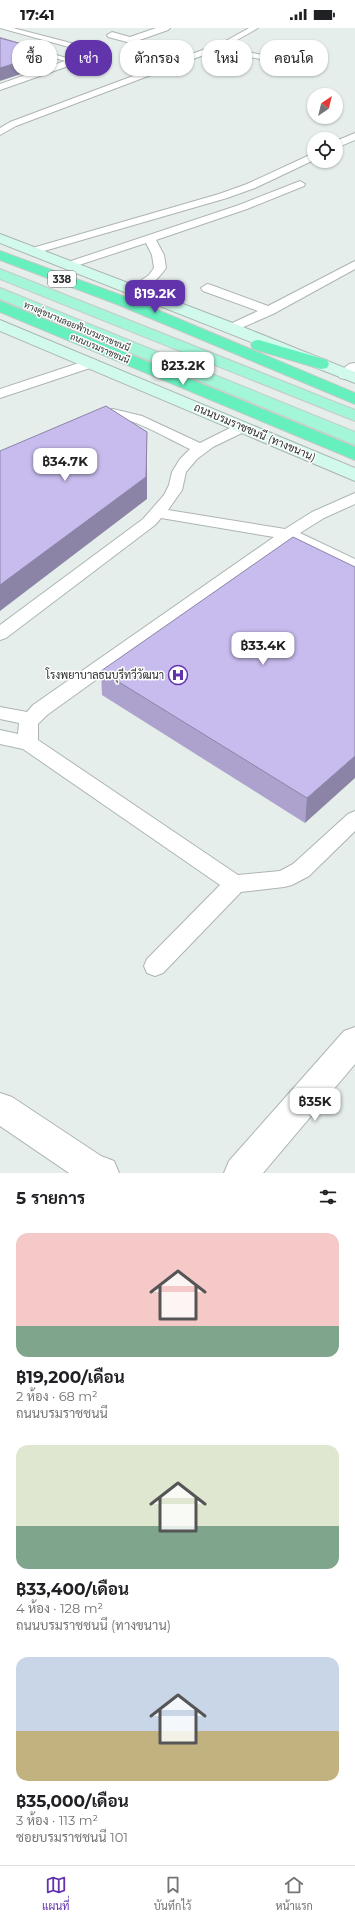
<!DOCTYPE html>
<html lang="th">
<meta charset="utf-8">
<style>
:root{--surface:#fff;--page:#f6f6f6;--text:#202124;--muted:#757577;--line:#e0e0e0;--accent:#6234ab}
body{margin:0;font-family:Montserrat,Sarabun,sans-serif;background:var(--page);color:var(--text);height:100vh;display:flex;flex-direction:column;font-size:15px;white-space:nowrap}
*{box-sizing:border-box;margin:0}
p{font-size:13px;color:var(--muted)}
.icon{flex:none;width:22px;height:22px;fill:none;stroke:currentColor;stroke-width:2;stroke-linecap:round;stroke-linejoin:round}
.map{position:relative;height:1145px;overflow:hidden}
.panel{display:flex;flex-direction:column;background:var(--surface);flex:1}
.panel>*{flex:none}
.guide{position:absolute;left:12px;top:12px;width:331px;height:36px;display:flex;gap:8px}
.needle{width:26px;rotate:35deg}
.buttons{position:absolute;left:307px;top:60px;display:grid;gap:8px}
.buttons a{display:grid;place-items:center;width:36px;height:36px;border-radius:50%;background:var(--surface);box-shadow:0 1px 3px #0004;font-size:20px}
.price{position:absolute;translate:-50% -34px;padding:0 9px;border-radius:8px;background:#fff;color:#222;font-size:13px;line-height:26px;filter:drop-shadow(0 1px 2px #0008)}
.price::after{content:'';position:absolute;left:50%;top:24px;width:12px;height:9px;margin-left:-6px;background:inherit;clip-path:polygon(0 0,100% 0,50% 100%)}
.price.on{background:var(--accent);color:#fff}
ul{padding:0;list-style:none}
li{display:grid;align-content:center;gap:8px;height:212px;padding:0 16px}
li span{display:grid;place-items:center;height:124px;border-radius:12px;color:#555}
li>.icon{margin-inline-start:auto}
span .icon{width:72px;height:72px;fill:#fffc;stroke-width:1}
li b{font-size:17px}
h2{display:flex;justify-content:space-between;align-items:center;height:48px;padding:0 16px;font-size:17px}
.pill{padding:0 14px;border-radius:16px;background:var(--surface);box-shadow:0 1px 3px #0004;font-size:14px;line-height:36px}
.pill.on{background:var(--accent);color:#fff}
.status{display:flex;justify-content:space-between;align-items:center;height:28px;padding:0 20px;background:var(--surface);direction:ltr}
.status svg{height:11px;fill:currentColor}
.tab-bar{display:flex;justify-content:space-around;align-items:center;height:56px;border-top:1px solid var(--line);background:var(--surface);font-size:11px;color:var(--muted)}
.tab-bar a{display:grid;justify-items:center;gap:2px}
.tab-bar .on{color:var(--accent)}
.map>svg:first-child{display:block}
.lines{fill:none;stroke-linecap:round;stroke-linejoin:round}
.lane-casing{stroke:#adb5b1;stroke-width:2}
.street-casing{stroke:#adb5b1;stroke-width:2}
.secondary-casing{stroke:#adb5b1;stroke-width:2}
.primary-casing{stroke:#c8c9c9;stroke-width:2}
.highway-casing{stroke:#c8c9c9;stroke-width:2}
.lane{fill:#fff;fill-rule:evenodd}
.street{fill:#fff;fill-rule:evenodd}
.secondary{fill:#d1faec;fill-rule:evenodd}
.primary{fill:#a3f6d8;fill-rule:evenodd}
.highway{fill:#66f0be;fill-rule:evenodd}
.wall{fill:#aca2cd}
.shaded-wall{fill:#8c84a7}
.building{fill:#c8bcee;stroke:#8c84a7}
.labels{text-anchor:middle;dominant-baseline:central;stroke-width:3;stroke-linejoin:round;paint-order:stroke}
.far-street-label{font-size:9px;fill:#2c2f2e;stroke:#fff}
.shield{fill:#fff;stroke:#6b6d6d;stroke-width:1}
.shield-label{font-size:10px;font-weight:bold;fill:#2c2f2e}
.street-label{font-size:11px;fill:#2c2f2e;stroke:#fff}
.poi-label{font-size:11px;fill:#2c2f2e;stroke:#fff;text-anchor:end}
</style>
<div class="status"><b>17:41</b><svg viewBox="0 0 49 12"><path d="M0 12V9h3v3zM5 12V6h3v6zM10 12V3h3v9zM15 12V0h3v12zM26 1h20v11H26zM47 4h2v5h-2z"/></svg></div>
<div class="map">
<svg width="355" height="1145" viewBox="0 0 355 1145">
<rect width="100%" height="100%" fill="#e5eeea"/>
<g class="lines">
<defs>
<path id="lane" d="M 0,0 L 13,0 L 94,21 L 94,29 L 0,62 L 0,56 L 65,33 L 0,14 L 0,10 L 73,32 L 86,28 L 87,24 Z
M 249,0 L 258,0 L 225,19 L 303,36 L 307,38 L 303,40 L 217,22 L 16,98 L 0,107 L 0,100 L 10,94 L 224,14 Z
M 355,105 L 355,112 L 336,120 L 336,113 Z
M 314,125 L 314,132 L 255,160 L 227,170 L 37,225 L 29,225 L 27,223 L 29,221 L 219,166 L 247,156 Z
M 300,153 L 305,156 L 304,158 L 247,181 L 156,212 L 164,227 L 166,240 C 159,250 142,268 129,265 L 127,262 L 149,247 L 154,240 L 152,227 L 146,215 L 73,239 L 69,240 L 63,237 L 65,235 L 239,177 Z
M 355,233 L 355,241 L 273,286 L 232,304 L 228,303 L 226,300 L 228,297 L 258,283 L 203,263 L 201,260 L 207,256 L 211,257 L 268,278 Z
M 91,331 L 96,332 L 98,335 L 96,338 L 0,370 L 0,361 Z
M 113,381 L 142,388 L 200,415 L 238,396 L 248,396 L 250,399 L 248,402 L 213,419 L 197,431 L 186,444 L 182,462 L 168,482 L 285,501 L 312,484 L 355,465 L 355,476 L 324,490 L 300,505 L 355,531 L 355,542 L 289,513 L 47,687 L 38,696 L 38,712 L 238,847 L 280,843 L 293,836 L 348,786 L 355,783 L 355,803 L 309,848 L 292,857 L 284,859 L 241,864 L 163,945 L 155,948 L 147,945 L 144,938 L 147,931 L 220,857 L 23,721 L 0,716 L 0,702 L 18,706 L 19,695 L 0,691 L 0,679 L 27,684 L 33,677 L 274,509 L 161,490 L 155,497 L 6,610 L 0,612 L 0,597 L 143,491 L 164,467 L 169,457 L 172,444 L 180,431 L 190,421 C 170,412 134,390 113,389 C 106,389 100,393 92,391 L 90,388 L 92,385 Z"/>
<path id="street" d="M 156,0 L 170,0 L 168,2 L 131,15 L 108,9 L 107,7 L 112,4 L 130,9 Z
M 355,335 L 355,348 L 346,351 L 340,350 L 337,346 L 349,336 Z
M 355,999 L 355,1036 L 263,1145 L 224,1145 L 229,1133 L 344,1003 Z
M 0,1065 L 12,1069 L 101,1128 L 114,1133 L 119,1145 L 69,1145 L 0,1098 Z"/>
<path id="secondary" d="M 0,206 L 238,297 L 355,344 L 355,355 L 0,215 Z
M 0,292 L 355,440 L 355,453 L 0,303 Z"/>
<path id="primary" d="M 0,241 L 355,382 L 355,393 L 0,251 Z
M 0,260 L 355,404 L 355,417 L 0,271 Z"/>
<path id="highway" d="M 0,223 L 131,271 L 355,365 L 355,376 L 119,277 L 0,232 Z
M 0,273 L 355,419 L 355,432 L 0,284 Z
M 259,312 L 327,332 L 329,336 L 327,340 L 321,341 L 253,321 L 251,317 L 253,313 Z"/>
</defs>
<!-- lane casing -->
<use href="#lane" class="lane-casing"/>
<!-- street casing -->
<use href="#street" class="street-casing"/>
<!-- secondary casing -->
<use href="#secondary" class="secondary-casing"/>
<!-- primary casing -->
<use href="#primary" class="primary-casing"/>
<!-- highway casing -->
<use href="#highway" class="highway-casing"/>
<!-- lane -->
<use href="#lane" class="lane"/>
<!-- street -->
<use href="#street" class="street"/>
<!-- secondary -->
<use href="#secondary" class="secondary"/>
<!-- primary -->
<use href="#primary" class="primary"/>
<!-- highway -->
<use href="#highway" class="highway"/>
</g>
<!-- wall -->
<path class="wall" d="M 355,539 L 305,795 L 102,667 L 101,643 Z"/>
<!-- shaded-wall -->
<path class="shaded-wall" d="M 51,24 L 51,36 L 0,53 L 0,40 Z
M 147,404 L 147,471 L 0,583 L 0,557 Z
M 355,728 L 355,750 L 305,795 L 307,770 Z"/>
<!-- building -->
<path class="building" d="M 0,10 L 51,24 L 0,40 Z
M 106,378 L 147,404 L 146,449 L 0,557 L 0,423 Z
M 293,509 L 355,539 L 355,728 L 307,770 L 101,643 Z"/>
<!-- icons -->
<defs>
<symbol id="hospital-ring" viewBox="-11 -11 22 22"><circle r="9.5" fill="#fff" stroke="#6234ab" stroke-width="1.5"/><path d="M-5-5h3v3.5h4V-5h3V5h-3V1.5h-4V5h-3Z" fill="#6234ab"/></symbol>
</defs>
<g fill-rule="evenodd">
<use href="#hospital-ring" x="167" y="636" width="22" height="22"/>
</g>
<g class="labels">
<!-- far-street labels -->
<g class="far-street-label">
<text transform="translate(77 298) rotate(23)">ทางคู่ขนานลอยฟ้าบรมราชชนนี</text>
<text transform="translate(100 320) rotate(23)">ถนนบรมราชชนนี</text>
</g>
<!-- shield labels -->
<rect class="shield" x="48" y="243" width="28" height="16" rx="3"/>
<g class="shield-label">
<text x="62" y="251">338</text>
</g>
<!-- street labels -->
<g class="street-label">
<text transform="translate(255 404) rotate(23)">ถนนบรมราชชนนี (ทางขนาน)</text>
</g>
<!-- poi labels -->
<g class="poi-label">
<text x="164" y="647">โรงพยาบาลธนบุรีทวีวัฒนา</text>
</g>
</g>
</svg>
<div class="buttons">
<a><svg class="needle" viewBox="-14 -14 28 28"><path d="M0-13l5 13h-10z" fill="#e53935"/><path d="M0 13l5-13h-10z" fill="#757577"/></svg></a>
<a><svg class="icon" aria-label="locate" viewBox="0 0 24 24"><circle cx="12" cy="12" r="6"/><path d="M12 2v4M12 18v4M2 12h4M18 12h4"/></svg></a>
</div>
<b class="price on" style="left:155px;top:286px">฿19.2K</b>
<b class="price" style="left:183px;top:358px">฿23.2K</b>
<b class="price" style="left:65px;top:454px">฿34.7K</b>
<b class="price" style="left:263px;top:638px">฿33.4K</b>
<b class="price" style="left:315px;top:1094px">฿35K</b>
<div class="guide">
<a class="pill">ซื้อ</a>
<a class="pill on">เช่า</a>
<a class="pill">ตัวกรอง</a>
<a class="pill">ใหม่</a>
<a class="pill">คอนโด</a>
</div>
</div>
<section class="panel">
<h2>5 รายการ<svg class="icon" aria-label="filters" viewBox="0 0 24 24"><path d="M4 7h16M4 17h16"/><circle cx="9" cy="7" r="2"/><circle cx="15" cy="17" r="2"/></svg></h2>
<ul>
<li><span style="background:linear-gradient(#f6c9c9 75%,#7fa58c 0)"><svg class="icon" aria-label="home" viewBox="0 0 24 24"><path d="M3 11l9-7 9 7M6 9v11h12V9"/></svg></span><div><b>฿19,200/เดือน</b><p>2 ห้อง · 68 m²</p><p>ถนนบรมราชชนนี</p></div></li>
<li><span style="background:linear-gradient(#dfe7d0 65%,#7fa58c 0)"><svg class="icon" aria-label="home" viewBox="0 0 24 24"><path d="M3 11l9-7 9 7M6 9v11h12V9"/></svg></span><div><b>฿33,400/เดือน</b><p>4 ห้อง · 128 m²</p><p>ถนนบรมราชชนนี (ทางขนาน)</p></div></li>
<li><span style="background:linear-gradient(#c9d6e8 60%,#c2b280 0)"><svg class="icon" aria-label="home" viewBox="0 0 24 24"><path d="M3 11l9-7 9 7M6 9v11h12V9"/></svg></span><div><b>฿35,000/เดือน</b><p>3 ห้อง · 113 m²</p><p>ซอยบรมราชชนนี 101</p></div></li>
</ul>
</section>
<nav class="tab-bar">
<a class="on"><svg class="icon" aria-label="map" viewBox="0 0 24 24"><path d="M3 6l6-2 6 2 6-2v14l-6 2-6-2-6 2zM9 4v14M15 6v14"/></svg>แผนที่</a>
<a><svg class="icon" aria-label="saved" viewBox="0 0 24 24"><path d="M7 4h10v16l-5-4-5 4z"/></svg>บันทึกไว้</a>
<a><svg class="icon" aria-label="home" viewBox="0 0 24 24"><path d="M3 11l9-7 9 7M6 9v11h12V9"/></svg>หน้าแรก</a>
</nav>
